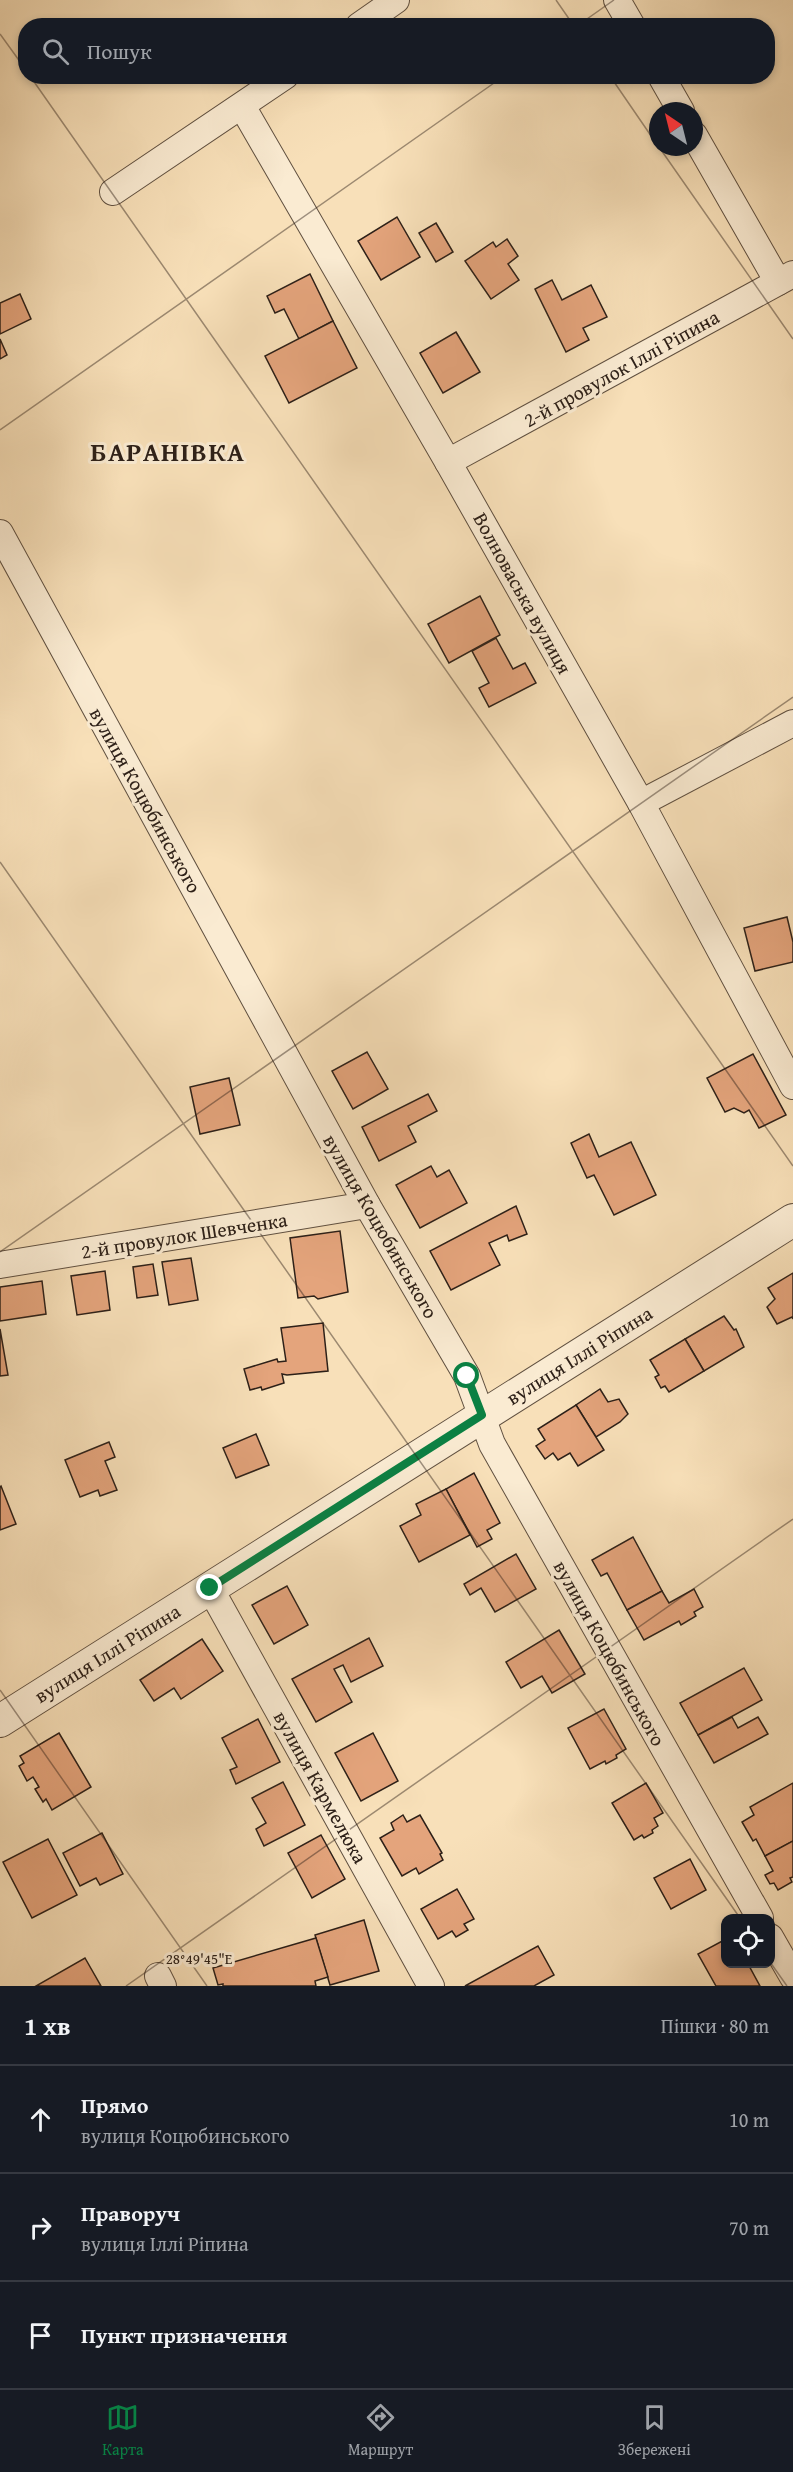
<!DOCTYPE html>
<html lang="uk">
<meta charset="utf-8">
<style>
:root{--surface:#171b24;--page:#242831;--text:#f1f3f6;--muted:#9ea1a6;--line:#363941;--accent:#0b8043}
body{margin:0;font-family:"Gentium Book Plus",serif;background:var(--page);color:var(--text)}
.controls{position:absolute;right:18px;bottom:18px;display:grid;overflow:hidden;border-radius:12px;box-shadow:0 3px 9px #0003}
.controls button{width:54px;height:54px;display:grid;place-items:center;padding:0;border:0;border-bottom:2px solid var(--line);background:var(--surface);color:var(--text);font:30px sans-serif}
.compass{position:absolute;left:649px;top:102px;width:54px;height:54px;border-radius:50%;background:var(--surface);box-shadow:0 3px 9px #0003;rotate:325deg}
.stop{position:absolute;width:18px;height:18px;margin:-14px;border:4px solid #0b8043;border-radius:50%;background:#fff}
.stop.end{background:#0b8043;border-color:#fff;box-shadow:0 2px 6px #0008}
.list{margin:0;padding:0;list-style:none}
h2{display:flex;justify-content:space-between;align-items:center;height:78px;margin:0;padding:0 24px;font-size:26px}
h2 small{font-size:20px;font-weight:400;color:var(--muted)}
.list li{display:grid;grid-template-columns:39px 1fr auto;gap:18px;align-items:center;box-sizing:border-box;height:108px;padding:0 24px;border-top:2px solid var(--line)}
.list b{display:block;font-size:22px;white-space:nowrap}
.list p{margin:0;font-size:20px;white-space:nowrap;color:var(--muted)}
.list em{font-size:20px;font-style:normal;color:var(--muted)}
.icon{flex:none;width:33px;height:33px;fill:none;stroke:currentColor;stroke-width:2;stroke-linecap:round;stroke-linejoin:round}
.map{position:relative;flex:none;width:793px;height:1986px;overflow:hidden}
.search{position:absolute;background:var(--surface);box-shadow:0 3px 9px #0003;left:18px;right:18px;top:18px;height:66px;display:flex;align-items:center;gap:15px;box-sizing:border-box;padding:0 21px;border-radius:24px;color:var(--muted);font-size:22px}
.sheet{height:402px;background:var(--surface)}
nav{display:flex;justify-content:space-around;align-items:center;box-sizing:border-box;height:84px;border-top:2px solid var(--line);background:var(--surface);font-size:16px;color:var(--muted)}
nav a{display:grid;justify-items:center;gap:3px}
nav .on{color:var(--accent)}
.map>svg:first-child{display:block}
.building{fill:#e4a47c;stroke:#2d2018;stroke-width:1.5}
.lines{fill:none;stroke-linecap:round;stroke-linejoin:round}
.minor-casing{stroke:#605040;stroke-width:28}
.tertiary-casing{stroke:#605040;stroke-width:34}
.minor{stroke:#faebd2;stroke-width:26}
.tertiary{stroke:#faebd2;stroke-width:32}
.route{stroke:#0b8043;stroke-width:8}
.ticks{fill:none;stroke:#2d2018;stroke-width:1.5;stroke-opacity:0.45}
.labels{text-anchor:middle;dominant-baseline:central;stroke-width:6;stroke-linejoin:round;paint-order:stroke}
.street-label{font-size:20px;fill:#2d2018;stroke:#faebd2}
.district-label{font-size:26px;font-weight:bold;letter-spacing:1.5px;fill:#2d2018;stroke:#faebd2}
.ticks-label{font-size:15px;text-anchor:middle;fill:#2d2018;stroke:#faebd2;stroke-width:6;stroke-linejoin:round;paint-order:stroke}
</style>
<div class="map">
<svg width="793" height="1986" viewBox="0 0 793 1986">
<rect width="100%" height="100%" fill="#f8e0b9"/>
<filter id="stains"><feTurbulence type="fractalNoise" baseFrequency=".00333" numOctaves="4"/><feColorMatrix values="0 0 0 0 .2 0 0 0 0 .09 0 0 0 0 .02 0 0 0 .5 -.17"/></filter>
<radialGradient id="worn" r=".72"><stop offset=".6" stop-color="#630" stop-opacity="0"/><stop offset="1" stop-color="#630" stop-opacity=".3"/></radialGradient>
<g class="building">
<path d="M397,217L420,257L381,280L358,241Z"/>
<path d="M436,223L453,252L436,262L419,233Z"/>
<path d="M507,239L518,256L508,264L519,280L491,299L465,261L493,242L496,247Z"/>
<path d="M310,274L333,321L299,339L284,309L275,313L267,296Z"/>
<path d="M552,280L562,300L591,285L607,317L583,328L589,340L566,352L535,289Z"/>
<path d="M20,294L31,319L0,334V303Z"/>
<path d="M333,321L357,368L289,403L265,356Z"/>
<path d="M456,332L480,372L443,393L420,353Z"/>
<path d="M0,339L7,355L0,359Z"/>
<path d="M480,596L500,635L449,663L428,624Z"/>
<path d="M496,638L513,669L525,663L536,683L489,707L479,688L489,683L472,651Z"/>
<path d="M787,917L793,942V962L755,971L744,928Z"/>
<path d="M367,1052L388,1089L353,1109L332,1071Z"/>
<path d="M753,1054L786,1115L759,1128L749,1110L744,1113L734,1108L725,1112L707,1078Z"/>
<path d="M229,1078L240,1125L200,1134L190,1087Z"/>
<path d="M428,1094L437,1111L408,1126L416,1142L379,1161L362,1127Z"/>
<path d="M589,1134L599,1157L631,1142L656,1195L614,1215L594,1175L587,1178L571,1143Z"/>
<path d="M431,1166L437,1177L449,1170L467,1203L420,1228L396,1185Z"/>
<path d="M516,1206L527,1234L509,1241L507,1235L489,1243L500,1265L451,1290L430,1251Z"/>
<path d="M340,1231L348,1292L318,1299L314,1296L298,1298L290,1238Z"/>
<path d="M191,1258L198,1300L169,1305L162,1262Z"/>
<path d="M153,1264L158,1295L137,1298L133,1267Z"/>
<path d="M105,1271L110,1310L77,1315L71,1276Z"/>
<path d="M793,1273V1319L792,1317L777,1324L767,1307L775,1299L768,1288Z"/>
<path d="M42,1281L46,1314L0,1321V1287Z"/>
<path d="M724,1316L734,1330L736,1329L744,1347L704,1371L685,1339Z"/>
<path d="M323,1323L328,1371L287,1375L282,1374L284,1383L262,1390L261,1387L250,1390L244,1369L277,1359L278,1362L286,1361L281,1328Z"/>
<path d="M0,1329L8,1375L0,1376Z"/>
<path d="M685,1339L704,1371L669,1392L665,1386L661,1388L655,1377L659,1375L650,1360Z"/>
<path d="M600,1389L608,1402L619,1399L628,1414L620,1422L596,1437L576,1405Z"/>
<path d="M576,1405L604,1450L578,1466L570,1453L558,1460L553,1453L545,1459L536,1446L545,1440L538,1429Z"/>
<path d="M256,1434L269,1465L236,1478L223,1448Z"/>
<path d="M109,1442L115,1457L105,1461L117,1490L100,1496L98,1490L80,1497L65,1460Z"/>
<path d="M474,1473L500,1523L487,1530L492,1539L477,1547L446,1489Z"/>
<path d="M1,1486L16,1524L0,1530V1487Z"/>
<path d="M446,1489L470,1535L419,1562L400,1526L421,1515L416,1504Z"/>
<path d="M633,1537L662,1591L627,1610L607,1573L601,1576L592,1560Z"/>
<path d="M516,1554L536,1589L495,1612L481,1588L470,1595L464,1584Z"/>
<path d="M287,1586L308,1625L274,1644L252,1605Z"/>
<path d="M694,1589L703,1607L694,1612L696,1616L681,1625L679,1621L644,1640L627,1610L662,1591L669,1603Z"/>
<path d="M559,1630L585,1674L552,1693L542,1676L521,1688L506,1662Z"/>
<path d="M369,1638L383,1666L351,1682L343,1665L334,1669L352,1702L316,1722L292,1679Z"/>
<path d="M202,1639L223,1671L181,1699L174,1688L154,1701L140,1680Z"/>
<path d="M744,1668L762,1700L698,1735L680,1703Z"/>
<path d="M604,1709L626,1749L616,1755L617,1758L606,1764L605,1761L590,1769L568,1728Z"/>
<path d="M732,1717L738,1728L758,1717L768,1734L714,1763L698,1735Z"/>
<path d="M258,1719L280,1762L236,1784L230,1770L237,1767L222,1738Z"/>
<path d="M59,1733L91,1787L52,1810L46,1799L43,1802L35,1789L39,1787L33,1777L27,1781L19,1766L24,1763L20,1756Z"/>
<path d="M373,1733L398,1781L361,1801L335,1753Z"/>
<path d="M283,1782L305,1825L264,1846L256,1829L266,1823L252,1798Z"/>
<path d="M646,1783L663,1813L654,1818L658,1826L652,1830L653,1833L644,1838L642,1835L634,1840L612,1803Z"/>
<path d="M793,1783V1841L765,1856L756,1839L753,1841L742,1822L754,1815L750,1807Z"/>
<path d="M403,1815L407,1822L420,1815L442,1853L440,1854L443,1860L419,1874L416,1868L402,1876L380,1838L394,1830L391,1823Z"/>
<path d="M102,1833L123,1874L100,1885L96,1878L80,1886L63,1853Z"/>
<path d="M321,1835L345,1879L312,1898L288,1853Z"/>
<path d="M48,1839L77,1895L32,1918L3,1862Z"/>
<path d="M793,1841V1877L790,1878L792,1882L778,1890L774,1883L770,1884L765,1875L773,1871L765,1856Z"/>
<path d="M690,1859L706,1890L671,1909L654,1878Z"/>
<path d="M457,1889L474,1919L464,1924L468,1930L456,1937L452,1931L438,1939L421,1909Z"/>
<path d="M364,1920L379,1971L330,1985L315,1935Z"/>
<path d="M316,1938L328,1977L315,1981L316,1986H223V1984L218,1985L213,1968Z"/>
<path d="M726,1939V1964H748L760,1986H716L698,1954Z"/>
<path d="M538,1946L554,1975L534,1986H465Z"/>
<path d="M85,1958L101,1986H36Z"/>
</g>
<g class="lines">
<defs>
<g id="minor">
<path d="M617,0L632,26"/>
<path d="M359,26L396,0"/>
<path d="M661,76L681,111"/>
<path d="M242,106L448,462L641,803L793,1086"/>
<path d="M694,135L778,282"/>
<path d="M113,192L285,76"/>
<path d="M448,462L793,274"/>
<path d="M0,533L367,1205L467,1376L492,1444L760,1918"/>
<path d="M641,803L793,723"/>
<path d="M0,1265L367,1205"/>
<path d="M210,1588L431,1986"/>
<path d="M770,1937L793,1977"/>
<path d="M158,1976L163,1986"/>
</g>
<path id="tertiary" d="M0,1721L793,1220"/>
</defs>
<use href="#minor" class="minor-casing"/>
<use href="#tertiary" class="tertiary-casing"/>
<use href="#minor" class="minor"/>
<use href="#tertiary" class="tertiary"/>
</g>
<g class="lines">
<path class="route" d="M210,1588L482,1415L467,1376"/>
</g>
<path class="ticks" d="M556,0L574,26M577,26L614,0M0,34L26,70M30,76L793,1166M610,76L658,146M659,147L793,339M0,430L504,76M0,862L740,1918M0,1252L793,697M0,1690L207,1986M770,1962L787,1986M126,1986L793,1519"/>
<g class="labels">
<g class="street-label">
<text transform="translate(621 368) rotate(-29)">2-й провулок Іллі Ріпина</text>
<text transform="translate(523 593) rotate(61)">Волноваська вулиця</text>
<text transform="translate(146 800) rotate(61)">вулиця Коцюбинського</text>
<text transform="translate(381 1226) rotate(60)">вулиця Коцюбинського</text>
<text transform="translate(184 1235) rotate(-9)">2-й провулок Шевченка</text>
<text transform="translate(579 1355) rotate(-32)">вулиця Іллі Ріпина</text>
<text transform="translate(107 1653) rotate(-32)">вулиця Іллі Ріпина</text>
<text transform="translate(610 1653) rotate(61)">вулиця Коцюбинського</text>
<text transform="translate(321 1787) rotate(61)">вулиця Кармелюка</text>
</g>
<g class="district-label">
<text x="168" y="451">БАРАНІВКА</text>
</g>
</g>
<g class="ticks-label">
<text x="199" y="1964">28°49'45"E</text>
</g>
<rect width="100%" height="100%" filter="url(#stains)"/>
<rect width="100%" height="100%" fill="url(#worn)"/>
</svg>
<div class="controls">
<button><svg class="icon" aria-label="locate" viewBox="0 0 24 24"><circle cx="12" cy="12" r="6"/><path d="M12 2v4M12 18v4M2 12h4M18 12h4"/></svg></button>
</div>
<svg class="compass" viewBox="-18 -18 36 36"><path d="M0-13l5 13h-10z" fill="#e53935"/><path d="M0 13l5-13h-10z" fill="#9ea1a6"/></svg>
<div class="stop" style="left:467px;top:1376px"></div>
<div class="stop end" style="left:210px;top:1588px"></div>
<div class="search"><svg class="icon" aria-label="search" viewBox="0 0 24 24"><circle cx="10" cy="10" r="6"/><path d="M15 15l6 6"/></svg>Пошук</div>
</div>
<section class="sheet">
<h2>1 хв<small>Пішки · 80 m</small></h2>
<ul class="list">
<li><svg class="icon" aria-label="ahead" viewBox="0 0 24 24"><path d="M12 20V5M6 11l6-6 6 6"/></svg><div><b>Прямо</b><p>вулиця Коцюбинського</p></div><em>10 m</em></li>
<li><svg class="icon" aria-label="right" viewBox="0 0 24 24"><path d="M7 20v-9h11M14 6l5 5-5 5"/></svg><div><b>Праворуч</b><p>вулиця Іллі Ріпина</p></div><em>70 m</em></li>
<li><svg class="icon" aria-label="arrive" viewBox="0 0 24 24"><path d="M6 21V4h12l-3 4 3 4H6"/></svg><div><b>Пункт призначення</b></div></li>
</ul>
</section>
<nav>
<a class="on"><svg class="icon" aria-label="map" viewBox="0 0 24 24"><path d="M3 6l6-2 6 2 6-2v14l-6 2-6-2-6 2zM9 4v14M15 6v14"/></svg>Карта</a>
<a><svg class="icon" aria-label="directions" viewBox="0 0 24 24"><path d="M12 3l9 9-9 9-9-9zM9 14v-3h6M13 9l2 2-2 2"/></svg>Маршрут</a>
<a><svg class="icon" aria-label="saved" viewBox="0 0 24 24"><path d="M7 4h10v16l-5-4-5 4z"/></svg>Збережені</a>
</nav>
